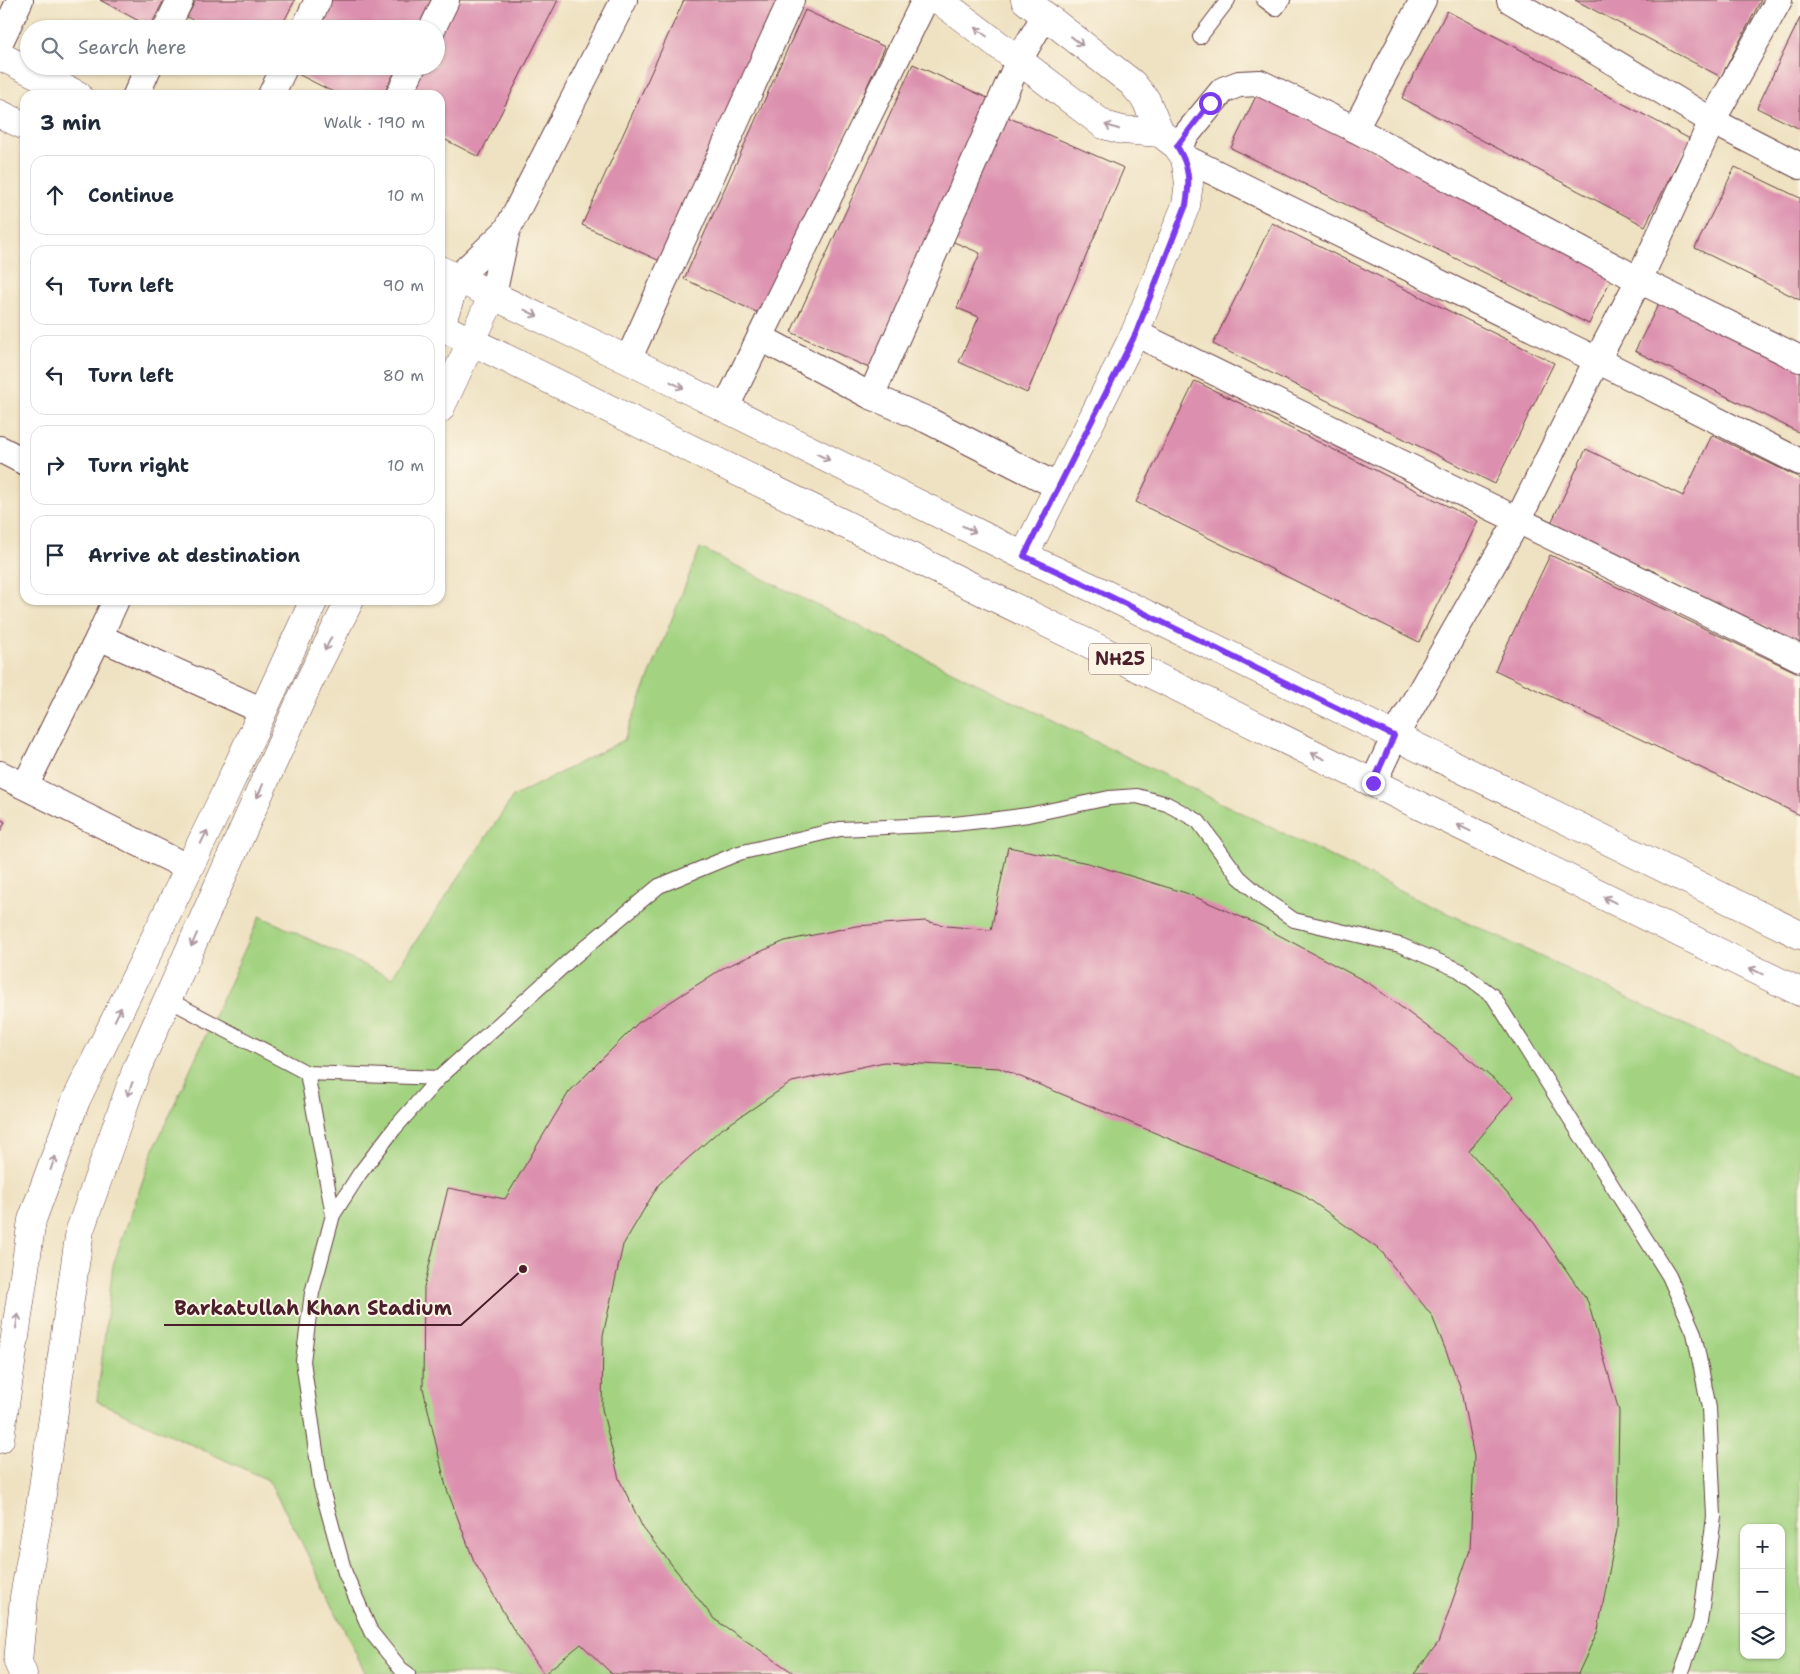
<!DOCTYPE html>
<meta charset="utf-8">
<style>
:root{--surface:#fff;--page:#f2f2f3;--text:#1f2937;--muted:#747a83;--line:#e0e1e3}
body{margin:0;font-family:"Shantell Sans",sans-serif;background:var(--page);color:var(--text)}
.controls{position:absolute;right:15px;bottom:15px;display:grid;overflow:hidden;border-radius:10px;box-shadow:0 1px 4px #0004}
.controls button{width:45px;height:45px;display:grid;place-items:center;padding:0;border:0;border-bottom:1px solid var(--line);background:var(--surface);color:var(--text);font:25px sans-serif}
.stop{position:absolute;width:15px;height:15px;margin:-11px;border:4px solid #7c3aed;border-radius:50%;background:#fff}
.stop.end{background:#7c3aed;border-color:#fff;box-shadow:0 1px 5px #0008}
.list{margin:0;padding:0;list-style:none}
h2{display:flex;justify-content:space-between;align-items:center;height:65px;margin:0;padding:0 20px;font-size:21px}
h2 small{font-size:16px;font-weight:400;color:var(--muted)}
.list li{display:grid;grid-template-columns:32px 1fr auto;gap:15px;align-items:center;box-sizing:border-box;height:80px;margin:0 10px 10px;padding:0 10px;border:1px solid var(--line);border-radius:15px}
.list b{display:block;font-size:19px;white-space:nowrap}
.list em{font-size:16px;font-style:normal;color:var(--muted)}
.icon{flex:none;width:28px;height:28px;fill:none;stroke:currentColor;stroke-width:2;stroke-linecap:round;stroke-linejoin:round}
.map{position:relative;flex:none;width:1800px;height:1674px;overflow:hidden}
.search{position:absolute;background:var(--surface);box-shadow:0 1px 4px #0004;left:20px;top:20px;width:425px;height:55px;display:flex;align-items:center;gap:12px;box-sizing:border-box;padding:0 18px;border-radius:28px;color:var(--muted);font-size:19px}
.panel{position:absolute;background:var(--surface);box-shadow:0 1px 4px #0004;left:20px;top:90px;width:425px;height:515px;border-radius:15px}
.map>svg:first-child{display:block}
.green{fill:#a3d381;stroke:#767956;fill-rule:evenodd}
.building{fill:#dc8fae}
.lines{fill:none;stroke-linecap:round;stroke-linejoin:round}
.service-casing{stroke:#633c42;stroke-width:16}
.minor-casing{stroke:#633c42;stroke-width:28}
.tertiary-casing{stroke:#633c42;stroke-width:29}
.primary-casing{stroke:#633c42;stroke-width:29}
.service{stroke:#fff;stroke-width:14}
.minor{stroke:#fff;stroke-width:26}
.tertiary{stroke:#fff;stroke-width:28}
.primary{stroke:#fff;stroke-width:28}
.oneway{stroke:#ae9aa0}
.route{stroke:#7c3aed;stroke-width:6}
.labels{text-anchor:middle;dominant-baseline:central;stroke-width:4;stroke-linejoin:round;paint-order:stroke}
.shield{fill:#fcf5e5;stroke:#7f5f63;stroke-width:1}
.shield-label{font-size:18px;font-weight:bold;fill:#4a1f2b}
.leader{fill:none;stroke:#4a1f2b;stroke-width:2}
.callout-dot{fill:#4a1f2b;stroke:#fcf5e5;stroke-width:2}
.callout-label{font-size:20px;text-anchor:middle;font-weight:bold;fill:#4a1f2b;stroke:#fcf5e5;stroke-width:4;stroke-linejoin:round;paint-order:stroke}
</style>
<div class="map">
<svg width="1800" height="1674" viewBox="0 0 1800 1674">
<rect width="100%" height="100%" fill="#fcf5e5"/>
<filter id="ink" filterUnits="userSpaceOnUse"><feTurbulence type="fractalNoise" baseFrequency=".02" numOctaves="2"/><feDisplacementMap in="SourceGraphic" scale="10" xChannelSelector="R" yChannelSelector="G"/><feConvolveMatrix kernelMatrix="1 2 1 2 8 2 1 2 1" color-interpolation-filters="sRGB"/></filter>
<filter id="wash" filterUnits="userSpaceOnUse"><feTurbulence type="fractalNoise" baseFrequency=".0096" numOctaves="4" result="noise"/><feDisplacementMap in="SourceGraphic" scale="20" xChannelSelector="R" yChannelSelector="G"/><feGaussianBlur stdDeviation="1.12" result="paint"/><feColorMatrix in="noise" values="0 0 0 0 0 0 0 0 0 0 0 0 0 0 0 0 0 1.4 0 .05"/><feComposite in="paint" operator="in"/></filter>
<g filter="url(#wash)">
<rect width="100%" height="100%" fill="#efe2c2"/>
<path class="green" d="M700,548L1397,889L1800,1079V1674H366L296,1531L268,1480L97,1401L113,1265L153,1151L260,916L391,978L513,797L624,740ZM1744,1528H1781V1655H1744Z"/>
<g id="blocks">
<g class="building">
<path d="M100,0H164L150,27Z"/>
<path d="M196,0H295L280,29H209L187,17Z"/>
<path d="M326,0H431L417,29H311Z"/>
<path d="M453,0H558L479,157L440,137V95H404L419,66H436V32Z"/>
<path d="M684,0H781L662,262L582,225Z"/>
<path d="M1575,0H1761L1721,77Z"/>
<path d="M805,10L885,47L763,315L684,279Z"/>
<path d="M1447,11L1690,139L1645,226L1402,98Z"/>
<path d="M1800,18V129L1757,108Z"/>
<path d="M913,64L994,101L871,369L791,332Z"/>
<path d="M292,66H398L383,95H339L290,70Z"/>
<path d="M1257,94L1616,269L1589,324L1231,148Z"/>
<path d="M1003,115L1124,168L1027,393L959,362L979,317L957,308L980,253L949,240Z"/>
<path d="M1735,167L1800,198V300L1695,248Z"/>
<path d="M1272,223L1554,363L1495,484L1213,344Z"/>
<path d="M1661,299L1800,367V433L1635,351Z"/>
<path d="M1195,381L1478,521L1419,642L1136,502Z"/>
<path d="M1712,435L1800,478V644L1551,523L1586,449L1683,496Z"/>
<path d="M1550,555L1800,674V815L1495,670Z"/>
<path d="M0,819L5,822L0,832Z"/>
<path d="M1008,847L1088,863L1186,893L1262,926L1370,984L1452,1045L1514,1096L1469,1151L1534,1223L1588,1302L1619,1411L1617,1530L1598,1630L1578,1674H1414L1438,1643L1470,1550L1474,1457L1460,1386L1432,1316L1381,1251L1302,1194L999,1068L884,1062L792,1082L719,1131L659,1184L623,1245L603,1335L602,1409L619,1479L643,1528L714,1619L795,1674H612L581,1644L544,1674L512,1627L474,1561L446,1487L423,1388L424,1287L448,1188L505,1199L569,1092L638,1023L723,968L785,941L856,926L925,921L947,926L991,930Z"/>
</g>
</g>
</g>
<g filter="url(#ink)">
<use href="#blocks" fill-opacity="0" stroke="#633c42" stroke-width="1"/>
<g class="lines">
<defs>
<g id="service">
<path d="M1264,0L1276,9L1283,0"/>
<path d="M1200,37L1228,0"/>
<path d="M167,999L307,1073L439,1078L570,960L659,886L739,853L840,829L954,824L990,820L1028,815L1109,798L1137,796L1167,804L1198,821L1239,877L1264,899L1294,920L1400,945L1459,970L1493,996L1669,1276L1694,1333L1709,1408L1714,1517L1700,1622L1681,1674"/>
<path d="M307,1073L333,1215"/>
<path d="M408,1674L401,1669L371,1632L345,1573L321,1486L303,1361L312,1293L333,1215L360,1173L394,1129L439,1078"/>
</g>
<g id="minor">
<path d="M1510,0L1712,121L1800,166"/>
<path d="M166,29L180,0"/>
<path d="M304,29L318,0"/>
<path d="M432,29L446,0"/>
<path d="M0,42L20,0"/>
<path d="M136,95L149,66"/>
<path d="M271,95L285,66"/>
<path d="M399,95L413,66"/>
<path d="M1355,129L1423,0"/>
<path d="M1177,146L1223,90L1239,84L1260,83L1355,129L1639,280L1800,359"/>
<path d="M1185,158L1597,360L1800,462"/>
<path d="M457,278L507,230"/>
<path d="M493,295L507,230L624,0"/>
<path d="M1135,333L1800,658"/>
<path d="M761,338L871,396L927,420L1059,487"/>
<path d="M628,360L791,0"/>
<path d="M871,396L1019,60L1045,15"/>
<path d="M725,409L925,0"/>
<path d="M0,449L25,462"/>
<path d="M99,637L116,600"/>
<path d="M0,774L189,868"/>
<path d="M1373,783L1395,736L1518,520L1597,360L1639,280L1712,121L1779,0"/>
<path d="M25,786L99,637L263,711"/>
</g>
<g id="tertiary">
<path d="M939,0L1104,125L1122,130L1160,133"/>
<path d="M440,327L457,278"/>
<path d="M440,409L493,295"/>
<path d="M1024,556L1135,333L1186,205L1189,183L1185,158L1177,146L1160,133L1146,100L1132,83L1025,0"/>
<path d="M0,1439L32,1220L76,1100L222,800L314,600"/>
<path d="M23,1674L18,1662L24,1597L41,1501L80,1230L137,1068L308,684L350,600"/>
</g>
<g id="primary">
<path d="M0,56L78,95"/>
<path d="M0,114L25,126"/>
<path d="M440,270L628,360L1024,556L1097,590L1800,935"/>
<path d="M440,326L1800,992"/>
</g>
</defs>
<use href="#service" class="service-casing"/>
<use href="#minor" class="minor-casing"/>
<use href="#tertiary" class="tertiary-casing"/>
<use href="#primary" class="primary-casing"/>
<use href="#service" class="service"/>
<use href="#minor" class="minor"/>
<use href="#tertiary" class="tertiary"/>
<use href="#primary" class="primary"/>
</g>
<defs><path id="oneway-shaft" d="M-6 0H5M1.5-3L5.5 0L1.5 3" fill="none" stroke-width="1.6" stroke-linecap="round" stroke-linejoin="round" transform="scale(1.25)"/></defs>
<g class="oneway">
<use href="#oneway-shaft" transform="translate(981 32) rotate(-143)"/>
<use href="#oneway-shaft" transform="translate(1077 41) rotate(38)"/>
<use href="#oneway-shaft" transform="translate(1112 127) rotate(-162)"/>
<use href="#oneway-shaft" transform="translate(531 313) rotate(26)"/>
<use href="#oneway-shaft" transform="translate(677 385) rotate(27)"/>
<use href="#oneway-shaft" transform="translate(823 457) rotate(26)"/>
<use href="#oneway-shaft" transform="translate(969 529) rotate(26)"/>
<use href="#oneway-shaft" transform="translate(328 644) rotate(116)"/>
<use href="#oneway-shaft" transform="translate(1318 756) rotate(-154)"/>
<use href="#oneway-shaft" transform="translate(260 791) rotate(114)"/>
<use href="#oneway-shaft" transform="translate(1464 828) rotate(-154)"/>
<use href="#oneway-shaft" transform="translate(204 837) rotate(-64)"/>
<use href="#oneway-shaft" transform="translate(1610 900) rotate(-154)"/>
<use href="#oneway-shaft" transform="translate(194 940) rotate(114)"/>
<use href="#oneway-shaft" transform="translate(1756 971) rotate(-154)"/>
<use href="#oneway-shaft" transform="translate(118 1014) rotate(-64)"/>
<use href="#oneway-shaft" transform="translate(130 1089) rotate(110)"/>
<use href="#oneway-shaft" transform="translate(53 1163) rotate(-70)"/>
<use href="#oneway-shaft" transform="translate(17 1321) rotate(-82)"/>
</g>
</g>
<g class="lines" filter="url(#ink)">
<path class="route" d="M1210,103L1177,146C1190,167 1190,182 1186,205L1136,333L1024,556L1097,590L1394,736L1373,783"/>
</g>
<g class="labels">
<rect class="shield" x="1089" y="643.5" width="62" height="31" rx="4"/>
<g class="shield-label">
<text x="1120" y="659">NH25</text>
</g>
</g>
<path class="leader" d="M523 1269L461 1325H164"/>
<circle class="callout-dot" cx="523" cy="1269" r="5"/>
<g class="callout-label">
<text x="313" y="1315">Barkatullah Khan Stadium</text>
</g>
</svg>
<div class="controls">
<button>+</button>
<button>−</button>
<button><svg class="icon" aria-label="layers" viewBox="0 0 24 24"><path d="M12 4l9 5-9 5-9-5zM3 14l9 5 9-5"/></svg></button>
</div>
<div class="stop" style="left:1210px;top:103px"></div>
<div class="stop end" style="left:1373px;top:783px"></div>
<div class="search"><svg class="icon" aria-label="search" viewBox="0 0 24 24"><circle cx="10" cy="10" r="6"/><path d="M15 15l6 6"/></svg>Search here</div>
<section class="panel">
<h2>3 min<small>Walk · 190 m</small></h2>
<ul class="list">
<li><svg class="icon" aria-label="ahead" viewBox="0 0 24 24"><path d="M12 20V5M6 11l6-6 6 6"/></svg><div><b>Continue</b></div><em>10 m</em></li>
<li><svg class="icon" aria-label="left" viewBox="0 0 24 24"><path d="M17 20v-9H6M10 6l-5 5 5 5"/></svg><div><b>Turn left</b></div><em>90 m</em></li>
<li><svg class="icon" aria-label="left" viewBox="0 0 24 24"><path d="M17 20v-9H6M10 6l-5 5 5 5"/></svg><div><b>Turn left</b></div><em>80 m</em></li>
<li><svg class="icon" aria-label="right" viewBox="0 0 24 24"><path d="M7 20v-9h11M14 6l5 5-5 5"/></svg><div><b>Turn right</b></div><em>10 m</em></li>
<li><svg class="icon" aria-label="arrive" viewBox="0 0 24 24"><path d="M6 21V4h12l-3 4 3 4H6"/></svg><div><b>Arrive at destination</b></div></li>
</ul>
</section>
</div>
